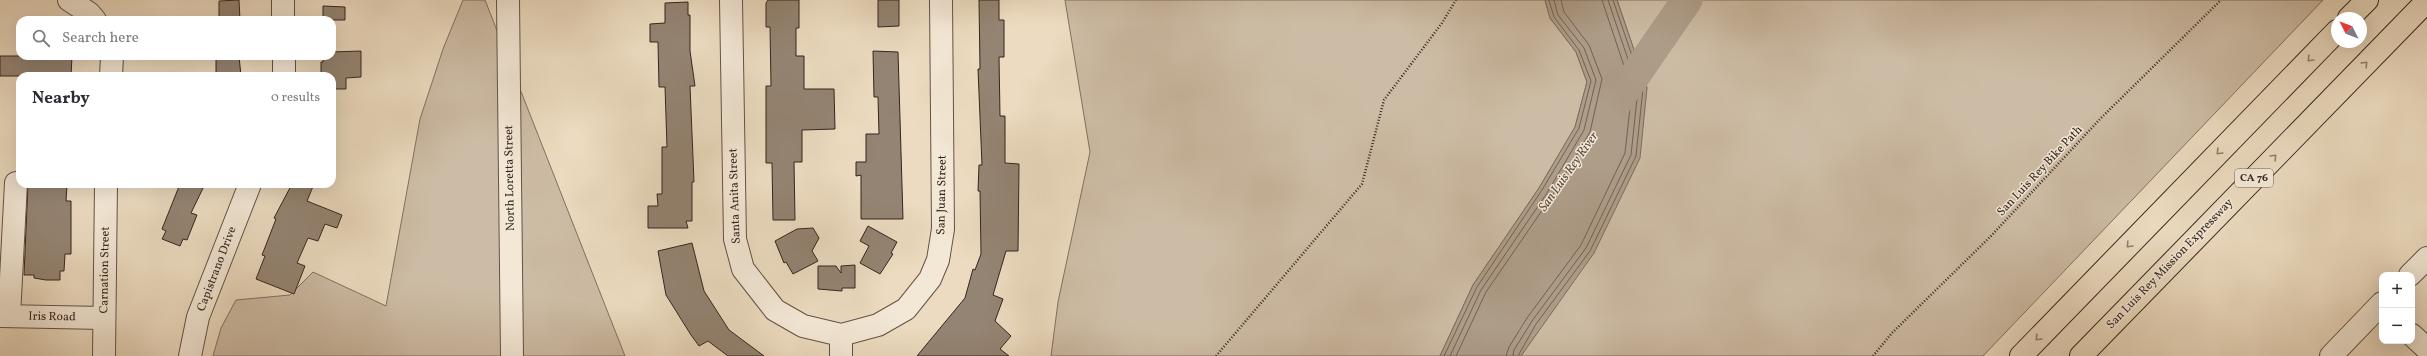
<!DOCTYPE html>
<meta charset="utf-8">
<style>
:root{--surface:#fff;--page:#f7f7f7;--text:#2b2b33;--muted:#7c7c81;--line:#e1e1e2}
body{margin:0;font-family:Vollkorn,serif;background:var(--page);color:var(--text)}
.controls{position:absolute;right:12px;bottom:12px;display:grid;overflow:hidden;border-radius:8px;box-shadow:0 4px 16px #0002}
.controls button{width:36px;height:36px;display:grid;place-items:center;padding:0;border:0;border-bottom:1px solid var(--line);background:var(--surface);color:var(--text);font:20px sans-serif}
.compass{position:absolute;left:2331px;top:12px;width:36px;height:36px;border-radius:50%;background:var(--surface);box-shadow:0 4px 16px #0002;rotate:312deg}
.list{margin:0;padding:0;list-style:none}
h2{display:flex;justify-content:space-between;align-items:center;height:52px;margin:0;padding:0 16px;font-size:17px}
h2 small{font-size:13px;font-weight:400;color:var(--muted)}
.icon{flex:none;width:22px;height:22px;fill:none;stroke:currentColor;stroke-width:2;stroke-linecap:round;stroke-linejoin:round}
.map{position:relative;flex:none;width:2427px;height:356px;overflow:hidden}
.search{position:absolute;background:var(--surface);box-shadow:0 4px 16px #0002;left:16px;top:16px;width:320px;height:44px;display:flex;align-items:center;gap:10px;box-sizing:border-box;padding:0 14px;border-radius:12px;color:var(--muted);font-size:15px}
.panel{position:absolute;background:var(--surface);box-shadow:0 4px 16px #0002;left:16px;top:72px;width:320px;height:116px;border-radius:12px}
.map>svg:first-child{display:block}
.green{fill:#cdbca5;stroke:#817062}
.water{fill:#ae9d89;stroke:#7e6d5f}
.lines{fill:none;stroke-linecap:round;stroke-linejoin:round}
.shore{stroke:#726154;stroke-width:1}
.river{stroke:#ae9d89;stroke-width:31}
.building{fill:#948473;stroke:#35251f}
.minor-casing{stroke:#635247;stroke-width:24}
.highway-casing{stroke:#35251f;stroke-width:24}
.path{stroke:#35251f;stroke-width:2.5;stroke-dasharray:1 2;stroke-linecap:butt}
.minor{stroke:#f3e8d6;stroke-width:22}
.highway{stroke:#ecdbc0;stroke-width:22}
.oneway{stroke:#908070}
.labels{text-anchor:middle;dominant-baseline:central;stroke-width:3;stroke-linejoin:round;paint-order:stroke}
.shield{fill:#f3e8d6;stroke:#6e6056;stroke-width:1}
.shield-label{font-size:11px;font-weight:bold;fill:#35251f}
.street-label{font-size:12px;fill:#35251f;stroke:#f3e8d6}
.water-label{font-size:13px;font-style:italic;fill:#59493f;stroke:#f3e8d6}
</style>
<div class="map">
<svg width="2427" height="356" viewBox="0 0 2427 356">
<rect width="100%" height="100%" fill="#ecdbc0"/>
<filter id="stains"><feTurbulence type="fractalNoise" baseFrequency=".005" numOctaves="4"/><feColorMatrix values="0 0 0 0 .2 0 0 0 0 .09 0 0 0 0 .02 0 0 0 .5 -.17"/></filter>
<radialGradient id="worn" r=".72"><stop offset=".6" stop-color="#630" stop-opacity="0"/><stop offset="1" stop-color="#630" stop-opacity=".3"/></radialGradient>
<g class="green">
<path d="M463,0H485L625,356H213L221,328L236,300L290,295L313,272L386,306L420,119L443,49Z"/>
<path d="M1065,0H1545L1550,18L1576,52L1587,82L1575,127L1539,188L1473,285L1440,356H1051L1058,302L1090,152Z"/>
<path d="M1617,0H2323L1983,356H1521L1540,326L1647,88Z"/>
</g>
<path class="water" d="M1545,0H1617L1647,88L1640,158L1594,253L1521,356H1440L1473,285L1539,188L1575,127L1587,82L1576,52L1550,18Z"/>
<g class="lines">
<g class="shore">
<path d="M1444,356L1477,287L1542,190L1579,128L1591,81L1579,50L1554,17L1549,0"/>
<path d="M1450,356L1481,290L1547,193L1584,130L1596,80L1584,48L1558,15L1554,0"/>
<path d="M1456,356L1486,292L1552,196L1590,132L1602,79L1589,45L1564,12L1561,0"/>
<path d="M1506,356L1509,347L1527,318L1581,245L1625,153L1632,90L1602,0"/>
<path d="M1513,356L1514,350L1532,321L1586,248L1631,155L1638,89L1608,0"/>
<path d="M1518,356L1536,324L1590,251L1636,156L1643,88L1613,0"/>
</g>
<path class="river" d="M1616,103L1687,0"/>
</g>
<g class="building">
<path d="M239,0L240,20H219V1Z"/>
<path d="M768,0H799V28H796V56H804V89H834L835,129L802,130V162H794L795,220H773L772,163H766V86H771L770,27H766V3Z"/>
<path d="M878,0H899V26L878,27Z"/>
<path d="M979,0H999V20H1004V57H999L1000,116H1005V163L1019,164L1018,251H1006L993,295L1003,299L995,321L1011,336L1000,349L1009,356H917L965,298L973,269L975,270L981,254L980,191H978L979,165H982L978,69H980Z"/>
<path d="M688,2V15H690V51L695,86H690L694,182H692V221H686L688,228H648V206H658L657,194H662V147H667L665,87H659L658,42H650V24L665,23V3Z"/>
<path d="M323,6L345,7V20H323Z"/>
<path d="M361,51V77L346,78V89H332V75L321,76V62H323V56H332V52Z"/>
<path d="M873,51L898,52L903,219H861V175L856,176V162H866V134H879L878,97H874Z"/>
<path d="M0,56H72L71,76H0Z"/>
<path d="M216,56H239L241,76H216Z"/>
<path d="M28,184L67,185L66,201H71V254H65L64,271H60V280H46L34,278V275H24Z"/>
<path d="M180,184H205L191,213L197,215L187,240L183,239L180,246L162,239L166,231L162,229Z"/>
<path d="M292,184H314L307,201L342,215L337,228L325,224L318,241L308,238L297,263L305,266L294,294L256,279L265,256L262,255L276,219L274,218Z"/>
<path d="M868,226L897,242L891,253L893,254L880,274L860,263L869,246L860,241Z"/>
<path d="M813,228L819,238L812,251L818,261L793,274L786,262L784,263L775,241L797,229Z"/>
<path d="M692,243L704,291L729,330L764,356H728L708,341L699,346L691,335L666,295L658,251Z"/>
<path d="M855,265V288H842V291L818,289V266H836L841,273V266Z"/>
</g>
<g class="lines">
<defs>
<g id="minor">
<path d="M69,0L89,13L95,20"/>
<path d="M283,0V20"/>
<path d="M508,0L512,356"/>
<path d="M731,0L735,239L743,269L775,310L803,326L841,335L878,325L906,309L930,279L938,260L943,229L941,0"/>
<path d="M284,56V76"/>
<path d="M111,76L112,56"/>
<path d="M2410,275L2427,258"/>
<path d="M0,316L104,318"/>
<path d="M9,316L16,183"/>
<path d="M841,335V356"/>
<path d="M2412,335L2427,349"/>
<path d="M104,356L106,184"/>
<path d="M190,356L198,317L250,184"/>
<path d="M2331,356L2382,303"/>
</g>
<g id="highway">
<path d="M2349,18L2367,0"/>
<path d="M2021,356L2337,31"/>
<path d="M2081,356L2427,1"/>
</g>
</defs>
<use href="#minor" class="minor-casing"/>
<use href="#highway" class="highway-casing"/>
<g class="path">
<path d="M1216,356L1362,184L1384,100L1442,23L1456,0"/>
<path d="M1873,356L1892,333L1991,236L2101,118L2221,0"/>
</g>
<use href="#minor" class="minor"/>
<use href="#highway" class="highway"/>
</g>
<defs><path id="oneway-chevron" d="M-2-3.5L2.5 0L-2 3.5" fill="none" stroke-width="1.6" stroke-linecap="round" stroke-linejoin="round"/></defs>
<g class="oneway">
<use href="#oneway-chevron" transform="translate(2310 59) rotate(134)"/>
<use href="#oneway-chevron" transform="translate(2365 64) rotate(-46)"/>
<use href="#oneway-chevron" transform="translate(2219 152) rotate(134)"/>
<use href="#oneway-chevron" transform="translate(2274 157) rotate(-46)"/>
<use href="#oneway-chevron" transform="translate(2129 245) rotate(134)"/>
<use href="#oneway-chevron" transform="translate(2038 338) rotate(134)"/>
</g>
<g class="labels">
<rect class="shield" x="2235" y="169" width="38" height="18" rx="3"/>
<g class="shield-label">
<text x="2254" y="178">CA 76</text>
</g>
<g class="street-label">
<text transform="translate(2040 171) rotate(-47)">San Luis Rey Bike Path</text>
<text transform="translate(510 178) rotate(-91)">North Loretta Street</text>
<text transform="translate(942 195) rotate(-89)">San Juan Street</text>
<text transform="translate(735 196) rotate(-92)">Santa Anita Street</text>
<text transform="translate(2170 264) rotate(-46)">San Luis Rey Mission Expressway</text>
<text transform="translate(217 269) rotate(-69)">Capistrano Drive</text>
<text transform="translate(105 270) rotate(-89)">Carnation Street</text>
<text transform="translate(52 317) rotate(1)">Iris Road</text>
</g>
<g class="water-label">
<text transform="translate(1569 172) rotate(-55)">San Luis Rey River</text>
</g>
</g>
<rect width="100%" height="100%" filter="url(#stains)"/>
<rect width="100%" height="100%" fill="url(#worn)"/>
</svg>
<div class="controls">
<button>+</button>
<button>−</button>
</div>
<svg class="compass" viewBox="-18 -18 36 36"><path d="M0-13l5 13h-10z" fill="#e53935"/><path d="M0 13l5-13h-10z" fill="#7c7c81"/></svg>
<div class="search"><svg class="icon" aria-label="search" viewBox="0 0 24 24"><circle cx="10" cy="10" r="6"/><path d="M15 15l6 6"/></svg>Search here</div>
<section class="panel">
<h2>Nearby<small>0 results</small></h2>
<ul class="list">
</ul>
</section>
</div>
